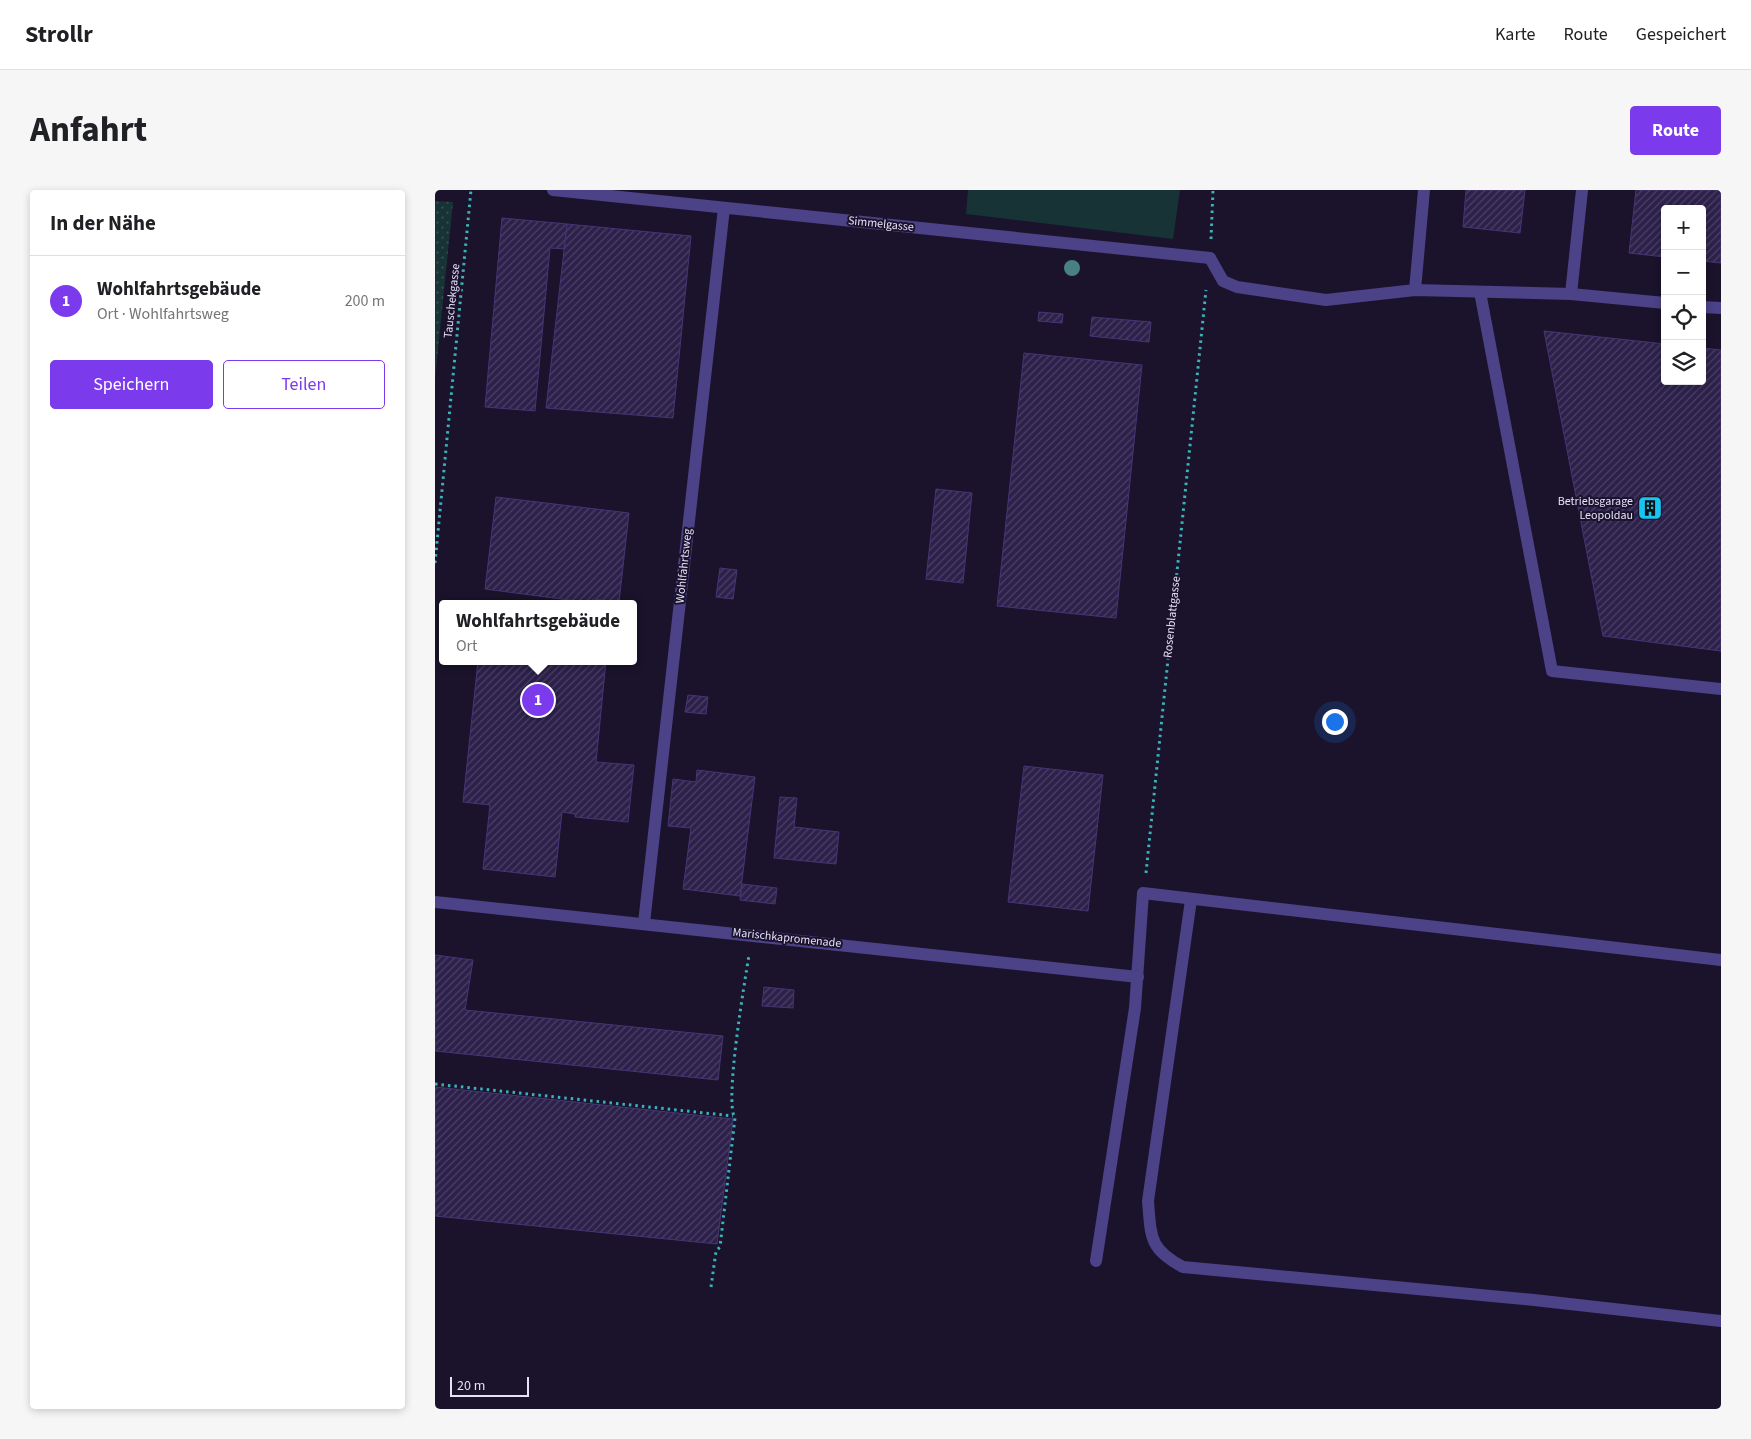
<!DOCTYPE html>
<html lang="de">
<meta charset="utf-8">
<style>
:root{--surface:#fff;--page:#f6f6f6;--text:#202124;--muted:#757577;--line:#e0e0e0;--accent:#7c3aed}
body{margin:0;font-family:"Source Sans 3",sans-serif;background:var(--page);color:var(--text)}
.controls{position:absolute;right:15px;top:15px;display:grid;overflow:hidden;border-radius:5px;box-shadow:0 2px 8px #0003}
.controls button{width:45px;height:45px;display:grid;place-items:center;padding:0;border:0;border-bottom:1px solid var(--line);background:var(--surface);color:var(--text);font:25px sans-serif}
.scale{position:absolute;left:15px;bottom:12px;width:79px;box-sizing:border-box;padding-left:5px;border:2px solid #e6e0fd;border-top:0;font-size:14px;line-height:18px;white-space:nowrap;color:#e6e0fd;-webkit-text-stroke:4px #1a132b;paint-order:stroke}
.you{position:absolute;left:899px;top:531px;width:18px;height:18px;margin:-12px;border:4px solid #fff;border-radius:50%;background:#1a73e8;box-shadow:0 0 0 8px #1a73e833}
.badge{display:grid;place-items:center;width:32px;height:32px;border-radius:50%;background:var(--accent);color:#fff;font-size:16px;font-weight:700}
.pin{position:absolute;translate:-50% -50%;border:2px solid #fff;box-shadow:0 1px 5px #0006}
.popup{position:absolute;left:4px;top:410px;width:198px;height:65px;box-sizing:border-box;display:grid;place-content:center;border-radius:5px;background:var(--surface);filter:drop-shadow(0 1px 4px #0005);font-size:16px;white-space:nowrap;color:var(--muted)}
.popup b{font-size:19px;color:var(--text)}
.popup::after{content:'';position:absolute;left:50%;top:100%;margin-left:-10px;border:10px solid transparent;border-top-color:var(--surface)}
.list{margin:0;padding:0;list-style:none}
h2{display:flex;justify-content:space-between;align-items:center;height:65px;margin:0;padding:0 20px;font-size:21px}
h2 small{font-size:16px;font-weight:400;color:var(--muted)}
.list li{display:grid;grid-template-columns:32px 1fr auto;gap:15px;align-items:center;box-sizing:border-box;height:90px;padding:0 20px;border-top:1px solid var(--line)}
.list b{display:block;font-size:19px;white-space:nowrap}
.list p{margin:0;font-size:16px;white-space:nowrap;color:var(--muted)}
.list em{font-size:16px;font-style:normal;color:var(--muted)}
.actions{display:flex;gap:10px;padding:15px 20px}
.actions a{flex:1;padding:11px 0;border:1px solid var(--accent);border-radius:5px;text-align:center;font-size:18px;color:var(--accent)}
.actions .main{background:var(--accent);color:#fff}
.icon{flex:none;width:28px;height:28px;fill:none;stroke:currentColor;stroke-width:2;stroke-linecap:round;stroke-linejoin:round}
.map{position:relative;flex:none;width:1286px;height:1219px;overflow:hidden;border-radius:5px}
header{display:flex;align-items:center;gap:30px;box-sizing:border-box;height:70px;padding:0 25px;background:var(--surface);border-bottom:1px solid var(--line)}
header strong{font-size:24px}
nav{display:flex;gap:28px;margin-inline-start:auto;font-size:18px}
.intro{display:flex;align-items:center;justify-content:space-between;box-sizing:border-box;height:120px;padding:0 30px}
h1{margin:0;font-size:35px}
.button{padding:12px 22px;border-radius:5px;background:var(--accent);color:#fff;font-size:18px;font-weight:700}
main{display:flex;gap:30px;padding:0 30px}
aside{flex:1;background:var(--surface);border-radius:5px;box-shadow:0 2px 8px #0003}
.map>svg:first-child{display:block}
.grass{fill:#173335}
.park{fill:url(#park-dots)}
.building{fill:url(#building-hatch);stroke:#483475}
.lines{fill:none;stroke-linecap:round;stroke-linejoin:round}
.path{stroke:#3ab2b7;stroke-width:3;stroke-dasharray:2.5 4;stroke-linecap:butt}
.lane{stroke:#4b4287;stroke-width:12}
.street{stroke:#4b4287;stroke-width:12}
.tree{fill:#498082}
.labels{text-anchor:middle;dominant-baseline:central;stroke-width:4;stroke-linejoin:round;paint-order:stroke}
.street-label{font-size:12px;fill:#e6e0fd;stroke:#1a132b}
.poi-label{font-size:12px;fill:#e6e0fd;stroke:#1a132b;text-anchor:end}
</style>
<header>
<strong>Strollr</strong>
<nav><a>Karte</a><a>Route</a><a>Gespeichert</a></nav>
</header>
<div class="intro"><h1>Anfahrt</h1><a class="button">Route</a></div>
<main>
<aside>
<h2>In der Nähe<small></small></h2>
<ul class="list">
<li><span class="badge">1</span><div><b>Wohlfahrtsgebäude</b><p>Ort · Wohlfahrtsweg</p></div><em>200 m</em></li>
</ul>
<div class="actions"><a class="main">Speichern</a><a>Teilen</a></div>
</aside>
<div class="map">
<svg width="1286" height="1219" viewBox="0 0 1286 1219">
<defs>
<pattern id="park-dots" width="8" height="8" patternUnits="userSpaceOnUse" patternTransform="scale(1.25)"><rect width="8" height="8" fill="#173335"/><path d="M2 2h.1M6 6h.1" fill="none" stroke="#395053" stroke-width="1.8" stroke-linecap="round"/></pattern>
<pattern id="building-hatch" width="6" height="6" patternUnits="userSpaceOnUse" patternTransform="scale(1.25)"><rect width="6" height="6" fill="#2d214b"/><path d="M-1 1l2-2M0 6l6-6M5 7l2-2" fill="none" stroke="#4b4166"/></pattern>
</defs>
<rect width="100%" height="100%" fill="#1a132b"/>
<path class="grass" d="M533,0H745L738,49L531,24Z"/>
<path class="park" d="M0,11L18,12L0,189Z"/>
<g class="building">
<path d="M1031,0H1090L1085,43L1028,37Z"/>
<path d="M1201,0H1286V73L1267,71V19H1230V67L1194,63Z"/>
<path d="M67,28L132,34L130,59L115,58L100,221L50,217Z"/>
<path d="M132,34L256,46L238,228L111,218Z"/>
<path d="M604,122L628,124L627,133L603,131Z"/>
<path d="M657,127L716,132L714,152L655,146Z"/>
<path d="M1109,141L1230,154V191H1267V158L1286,160V461L1168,446Z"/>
<path d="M589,163L707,175L681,428L562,416Z"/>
<path d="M501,299L537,303L528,393L491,389Z"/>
<path d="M61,307L194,323L184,412L158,409L157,413L50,399Z"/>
<path d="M285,378L302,380L298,409L281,407Z"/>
<path d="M43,471H171L161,572L199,575L193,632L140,627V624L127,622L120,687L48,679L55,615L28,612Z"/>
<path d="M253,505L273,507L271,524L250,522Z"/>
<path d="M589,576L668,585L653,721L573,712Z"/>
<path d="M262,580L320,587L305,706L248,699L256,638L233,636L238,589L261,592Z"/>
<path d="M345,607L362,608L359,637L404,642L401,674L339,668Z"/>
<path d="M307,694L342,698L340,714L305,710Z"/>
<path d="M0,765L38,770L30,820L288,846L283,890L0,861Z"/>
<path d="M329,797L359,800L358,818L327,816Z"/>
<path d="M0,897L298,929L282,1054L0,1026Z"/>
</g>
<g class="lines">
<g class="path">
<path d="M776,49L778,0"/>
<path d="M0,373L36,0"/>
<path d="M711,683L771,100"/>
<path d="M0,894L298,926"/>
<path d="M276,1097L281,1061L285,1057L300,928C289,913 310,790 314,765"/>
</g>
<g class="lane">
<path d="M775,68L788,91L802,97L891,110L980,100L1136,104L1230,113"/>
<path d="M980,100L989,0"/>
<path d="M1045,102L1117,481L1286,499"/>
<path d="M1136,104L1147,0"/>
<path d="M1267,117L1286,118"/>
<path d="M756,710L713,1011C716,1047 714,1059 748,1077L1099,1110L1286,1131"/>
<path d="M661,1071L700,818L708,703L1286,770"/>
</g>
<g class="street">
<path d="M118,0L775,68"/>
<path d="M0,712L703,787"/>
<path d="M209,733L289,18"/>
</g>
</g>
<circle class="tree" cx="637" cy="78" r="8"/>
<defs>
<symbol id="building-square" viewBox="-11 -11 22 22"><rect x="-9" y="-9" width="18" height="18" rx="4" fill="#19c5f0" stroke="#1a132b"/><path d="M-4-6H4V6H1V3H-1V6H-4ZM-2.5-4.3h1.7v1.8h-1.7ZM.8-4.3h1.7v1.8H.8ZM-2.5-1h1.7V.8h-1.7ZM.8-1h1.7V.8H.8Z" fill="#111"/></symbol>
</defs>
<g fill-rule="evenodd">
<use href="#building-square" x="1201" y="304" width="28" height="28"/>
</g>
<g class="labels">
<g class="street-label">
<text transform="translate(446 34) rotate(6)">Simmelgasse</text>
<text transform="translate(17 111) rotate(-84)">Tauschekgasse</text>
<text transform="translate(249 376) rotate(-84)">Wohlfahrtsweg</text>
<text transform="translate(737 427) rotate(-84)">Rosenblattgasse</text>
<text transform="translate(352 748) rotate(6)">Marischkapromenade</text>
</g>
<g class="poi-label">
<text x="1198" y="311">Betriebsgarage<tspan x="1198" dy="14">Leopoldau</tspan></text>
</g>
</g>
</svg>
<div class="controls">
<button>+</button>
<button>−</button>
<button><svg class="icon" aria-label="locate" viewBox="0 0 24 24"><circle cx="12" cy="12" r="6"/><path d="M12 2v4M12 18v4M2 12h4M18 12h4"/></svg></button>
<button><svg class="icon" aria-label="layers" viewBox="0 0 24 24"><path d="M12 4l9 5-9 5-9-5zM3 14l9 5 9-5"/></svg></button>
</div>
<div class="scale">20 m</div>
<div class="you"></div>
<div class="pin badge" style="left:103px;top:510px">1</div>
<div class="popup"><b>Wohlfahrtsgebäude</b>Ort</div>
</div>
</main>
